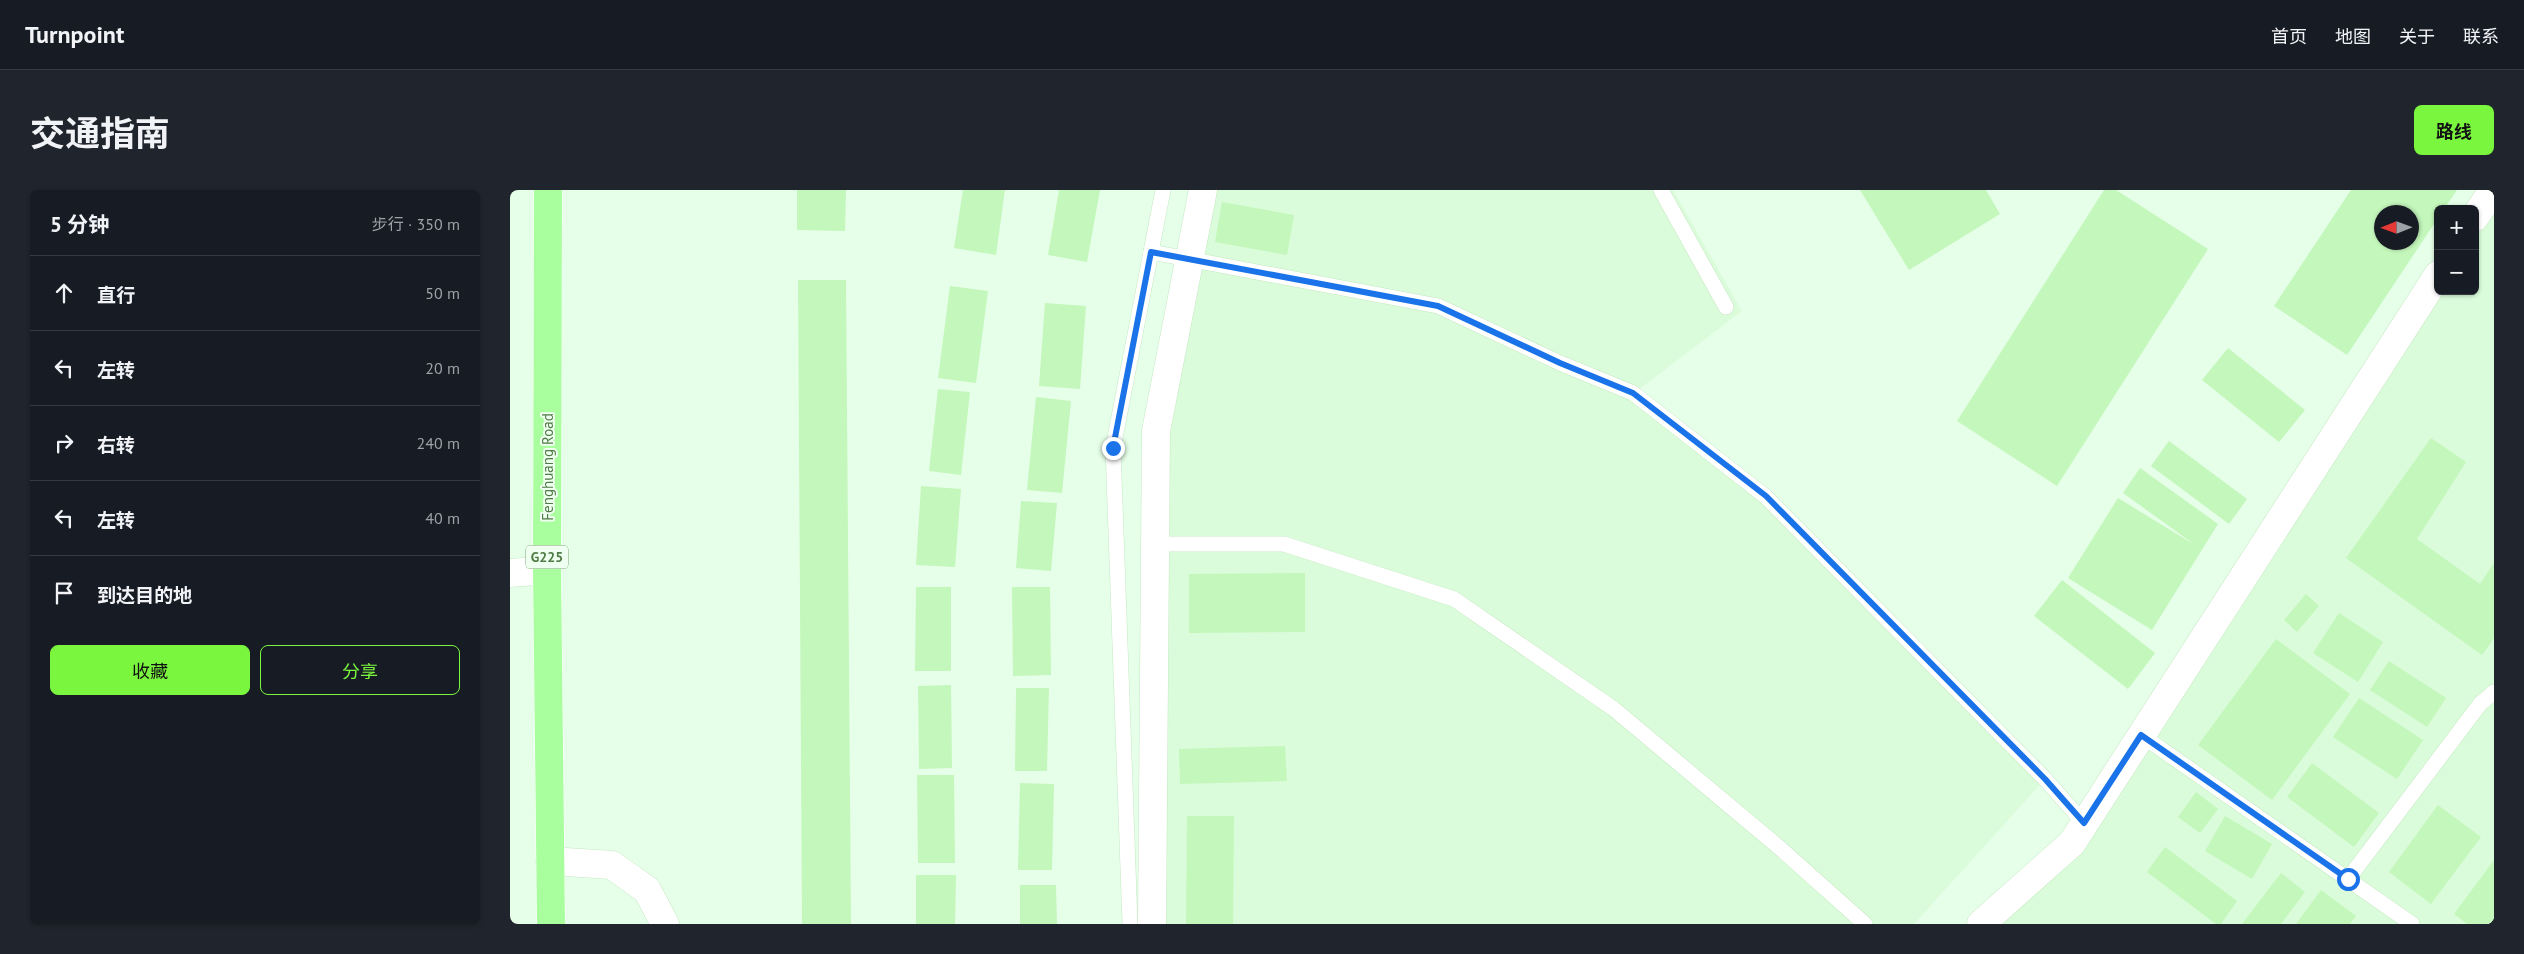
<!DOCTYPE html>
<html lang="zh">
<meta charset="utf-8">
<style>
:root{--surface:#171b24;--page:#20242c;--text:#f1f3f6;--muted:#9ea1a6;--line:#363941;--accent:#7af63e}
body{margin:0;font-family:"PT Sans","Noto Sans SC",sans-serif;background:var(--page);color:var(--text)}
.controls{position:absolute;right:15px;top:15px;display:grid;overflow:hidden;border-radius:8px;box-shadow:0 1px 4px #0004}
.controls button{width:45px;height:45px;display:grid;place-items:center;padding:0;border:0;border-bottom:1px solid var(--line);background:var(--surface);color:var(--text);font:25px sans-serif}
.compass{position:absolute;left:1864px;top:15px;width:45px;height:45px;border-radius:50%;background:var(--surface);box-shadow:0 1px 4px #0004;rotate:269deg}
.stop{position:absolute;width:15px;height:15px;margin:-11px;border:4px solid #1a73e8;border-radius:50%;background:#fff}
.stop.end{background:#1a73e8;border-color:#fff;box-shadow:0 1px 5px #0008}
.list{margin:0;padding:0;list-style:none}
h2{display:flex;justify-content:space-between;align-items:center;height:65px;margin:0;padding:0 20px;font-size:21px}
h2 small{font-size:16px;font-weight:400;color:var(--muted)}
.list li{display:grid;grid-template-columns:32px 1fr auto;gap:15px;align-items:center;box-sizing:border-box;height:75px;padding:0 20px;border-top:1px solid var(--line)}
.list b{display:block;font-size:19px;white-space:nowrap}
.list em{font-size:16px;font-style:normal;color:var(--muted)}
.actions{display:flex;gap:10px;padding:15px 20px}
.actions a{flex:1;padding:11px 0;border:1px solid var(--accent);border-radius:8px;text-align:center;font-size:18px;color:var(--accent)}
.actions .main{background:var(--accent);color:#111}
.icon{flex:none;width:28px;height:28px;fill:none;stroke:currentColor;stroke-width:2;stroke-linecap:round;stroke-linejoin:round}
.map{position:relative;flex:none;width:1984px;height:734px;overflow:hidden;border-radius:8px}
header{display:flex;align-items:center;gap:30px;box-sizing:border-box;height:70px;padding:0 25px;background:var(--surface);border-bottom:1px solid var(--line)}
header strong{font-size:24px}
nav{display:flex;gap:28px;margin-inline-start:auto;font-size:18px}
.intro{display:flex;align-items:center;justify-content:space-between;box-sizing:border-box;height:120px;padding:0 30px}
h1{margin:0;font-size:35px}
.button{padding:12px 22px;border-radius:8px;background:var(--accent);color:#111;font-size:18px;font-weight:700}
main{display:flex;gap:30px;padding:0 30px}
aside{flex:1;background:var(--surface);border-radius:8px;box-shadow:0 1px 4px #0004}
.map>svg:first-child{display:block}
.residential{fill:#dafcda}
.building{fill:#c4f7bb;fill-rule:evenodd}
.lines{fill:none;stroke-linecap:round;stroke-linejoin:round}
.service-casing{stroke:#c5e8c2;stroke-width:16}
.minor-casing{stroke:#c5e8c2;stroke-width:29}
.tertiary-casing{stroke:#c5e8c2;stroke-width:29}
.trunk-casing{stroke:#fff;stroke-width:29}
.service{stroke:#fff;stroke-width:15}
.minor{stroke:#fff;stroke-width:28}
.tertiary{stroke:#fff;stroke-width:28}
.trunk{stroke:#a9ff9e;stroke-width:28}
.route{stroke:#1a73e8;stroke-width:6}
.labels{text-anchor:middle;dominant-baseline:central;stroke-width:4;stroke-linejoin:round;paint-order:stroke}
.shield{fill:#effff0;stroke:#80a37a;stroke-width:1}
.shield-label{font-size:14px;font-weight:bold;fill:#517c47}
.street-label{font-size:15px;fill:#517c47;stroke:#effff0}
</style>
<header>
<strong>Turnpoint</strong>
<nav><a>首页</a><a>地图</a><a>关于</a><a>联系</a></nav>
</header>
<div class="intro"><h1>交通指南</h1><a class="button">路线</a></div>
<main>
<aside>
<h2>5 分钟<small>步行 · 350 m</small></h2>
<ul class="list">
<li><svg class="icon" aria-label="ahead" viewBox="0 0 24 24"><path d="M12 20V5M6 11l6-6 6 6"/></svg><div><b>直行</b></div><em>50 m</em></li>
<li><svg class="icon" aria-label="left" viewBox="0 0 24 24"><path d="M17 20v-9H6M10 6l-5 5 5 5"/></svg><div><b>左转</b></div><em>20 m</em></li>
<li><svg class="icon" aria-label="right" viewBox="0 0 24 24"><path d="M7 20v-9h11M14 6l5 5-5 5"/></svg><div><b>右转</b></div><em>240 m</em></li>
<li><svg class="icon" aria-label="left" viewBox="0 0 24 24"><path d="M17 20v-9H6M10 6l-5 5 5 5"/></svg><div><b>左转</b></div><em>40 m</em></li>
<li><svg class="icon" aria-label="arrive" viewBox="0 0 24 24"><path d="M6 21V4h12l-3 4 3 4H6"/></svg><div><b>到达目的地</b></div></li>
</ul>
<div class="actions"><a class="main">收藏</a><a>分享</a></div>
</aside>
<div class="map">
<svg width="1984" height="734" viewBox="0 0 1984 734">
<rect width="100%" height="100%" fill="#e6ffe8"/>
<g class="residential">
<path d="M693,0H1163L1232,121L1124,203L1255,306L1535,589L1404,734H642L646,241Z"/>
<path d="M1984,14V734H1469L1562,653L1928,101H1965V27Z"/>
</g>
<g class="building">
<path d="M287,0H336L335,41L287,40Z"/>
<path d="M453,0H495L486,65L444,58Z"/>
<path d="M549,0H590L577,72L538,65Z"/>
<path d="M1350,0H1476L1490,24L1399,80Z"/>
<path d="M1594,0H1606L1698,59L1547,296L1447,231Z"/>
<path d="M1841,0H1947L1934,19H1928V28L1837,165L1764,116ZM1872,22H1902V52H1872Z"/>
<path d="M712,12L784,25L777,65L705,52Z"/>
<path d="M288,90H336L341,734H292Z"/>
<path d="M440,96L478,101L466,193L428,188Z"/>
<path d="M535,113L576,116L570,199L529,196Z"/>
<path d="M1718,158L1795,220L1769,252L1692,190Z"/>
<path d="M428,199L460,202L451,285L419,281Z"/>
<path d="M526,207L561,211L552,303L517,300Z"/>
<path d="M1921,248L1956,272L1907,349L1970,394L1984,373V448L1972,465L1836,368Z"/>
<path d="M1659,251L1737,309L1719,334L1641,276Z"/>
<path d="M1630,278L1708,334L1642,440L1558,388L1608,308L1685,355L1613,303Z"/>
<path d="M411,296L451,299L445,377L406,375Z"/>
<path d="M511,311L547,313L541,381L506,378Z"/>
<path d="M795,383V442L679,443V384Z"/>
<path d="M1552,390L1645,463L1618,499L1524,426Z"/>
<path d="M406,397H441V481H405Z"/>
<path d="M502,397H540L541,485L503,486Z"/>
<path d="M1796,404L1809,416L1787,442L1774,430Z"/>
<path d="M1829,423L1873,452L1848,492L1803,463Z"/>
<path d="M1766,449L1840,504L1762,610L1688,555Z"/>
<path d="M1879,471L1936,508L1917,537L1860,500Z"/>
<path d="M441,495L442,578L409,579L408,496Z"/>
<path d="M506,498H539L537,581H505Z"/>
<path d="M1849,508L1913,550L1887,589L1823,547Z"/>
<path d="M775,556L777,591L670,594L669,559Z"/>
<path d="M1802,573L1869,623L1844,657L1777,607Z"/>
<path d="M407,585H444L445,673H408Z"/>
<path d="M510,593L544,594L542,680H508Z"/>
<path d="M1686,602L1708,619L1690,643L1668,627Z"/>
<path d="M1928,615L1971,647L1921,714L1879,682Z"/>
<path d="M677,626H724L723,734H676Z"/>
<path d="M1715,626L1762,654L1742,689L1695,661Z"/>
<path d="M1655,657L1727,711L1711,734H1706L1637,682Z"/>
<path d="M1984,670V734H1957L1944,724Z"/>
<path d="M1771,683L1795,702L1771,734H1732Z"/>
<path d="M406,685H446L445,734H406Z"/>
<path d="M510,695H546L547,734H510Z"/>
<path d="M1811,700L1846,726L1840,734H1786Z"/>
</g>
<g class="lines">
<defs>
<g id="service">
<path d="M1151,0L1216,117"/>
<path d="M641,62L928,116L1050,173L1123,203L1255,306L1535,589L1574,633"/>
<path d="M646,354H774L944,409L1104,519L1271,659L1355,734"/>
<path d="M1631,545L1902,734"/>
<path d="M1838,689L1970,514L1984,502"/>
<path d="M620,734L603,258L653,0"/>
</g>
<g id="minor">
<path d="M1965,27L1983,0"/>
<path d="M40,671L102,675L137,700L155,734"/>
<path d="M642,734L646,241L693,0"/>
<path d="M1471,734L1562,653L1928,85"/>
</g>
<path id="tertiary" d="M0,383L37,380"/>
<path id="trunk" d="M38,0L37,380L41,734"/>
</defs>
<use href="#service" class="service-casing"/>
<use href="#minor" class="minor-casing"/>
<use href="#tertiary" class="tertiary-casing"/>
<use href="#trunk" class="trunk-casing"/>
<use href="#service" class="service"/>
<use href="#minor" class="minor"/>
<use href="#tertiary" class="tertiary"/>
<use href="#trunk" class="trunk"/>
</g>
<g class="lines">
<path class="route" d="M603,258L641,62L928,116L1050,173L1123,203L1256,306L1535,589L1574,633L1631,545L1838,689"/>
</g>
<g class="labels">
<rect class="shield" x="16" y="355.5" width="42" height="23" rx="4"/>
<g class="shield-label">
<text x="37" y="367">G225</text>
</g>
<g class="street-label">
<text transform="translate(37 277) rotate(-90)">Fenghuang Road</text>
</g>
</g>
</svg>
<div class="controls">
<button>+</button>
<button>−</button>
</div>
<svg class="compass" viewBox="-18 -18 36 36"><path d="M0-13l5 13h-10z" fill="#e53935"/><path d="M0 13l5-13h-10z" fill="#9ea1a6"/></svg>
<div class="stop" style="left:1838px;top:689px"></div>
<div class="stop end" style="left:603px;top:258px"></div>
</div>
</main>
